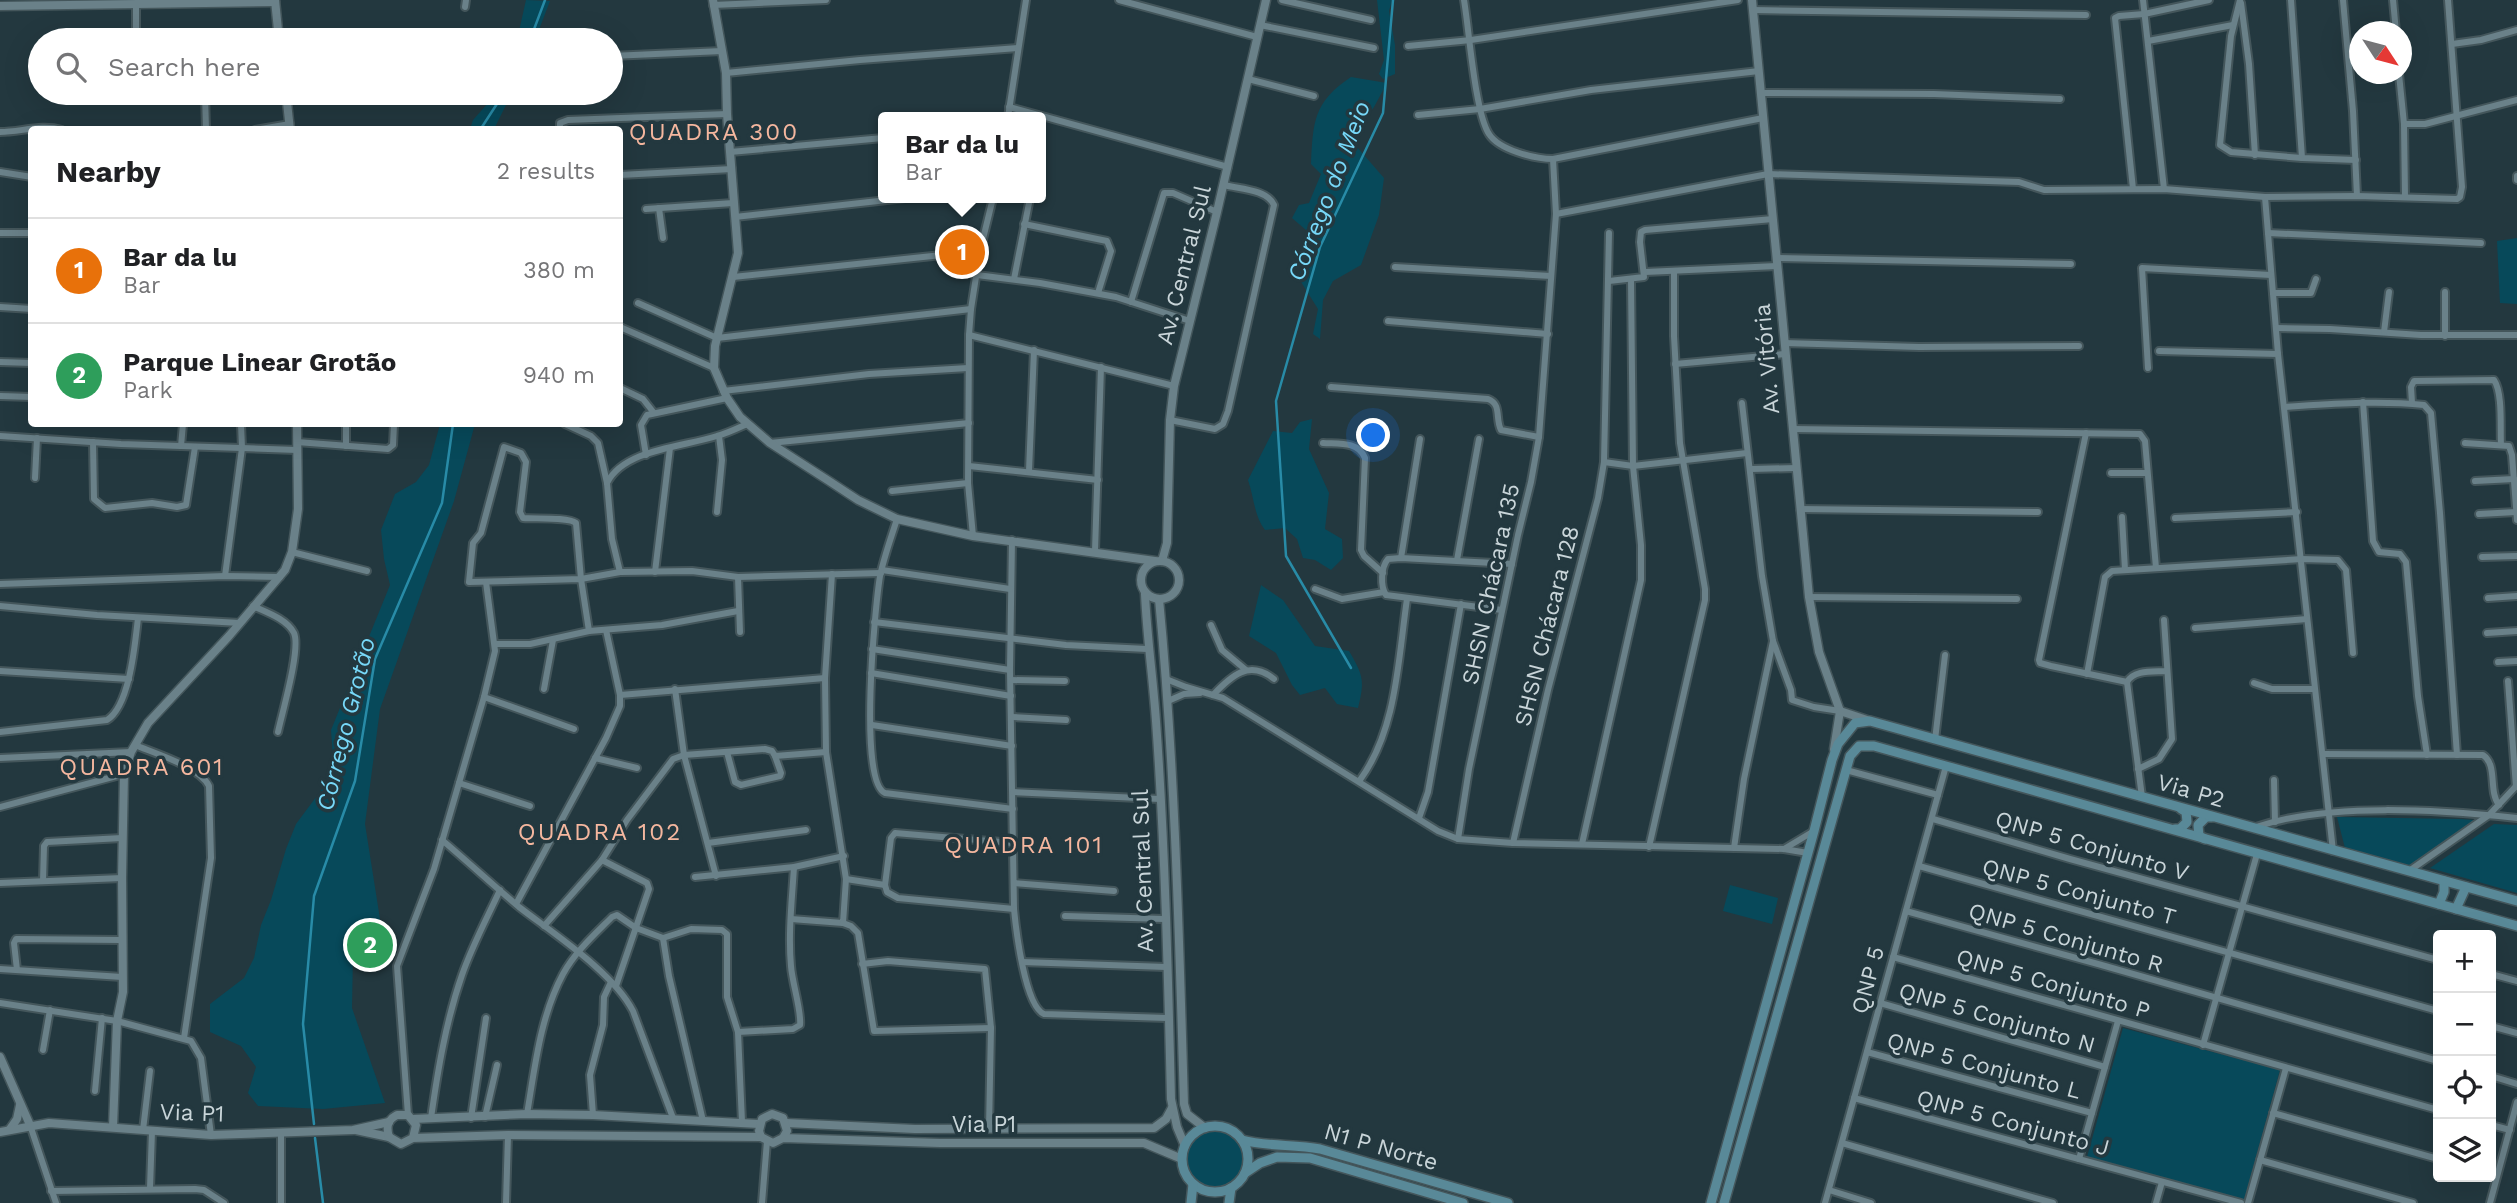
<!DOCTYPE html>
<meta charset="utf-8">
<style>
:root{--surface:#fff;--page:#f2f2f2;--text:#202124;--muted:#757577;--line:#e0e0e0;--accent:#7e5a4e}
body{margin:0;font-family:"Work Sans",sans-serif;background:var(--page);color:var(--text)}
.controls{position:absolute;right:21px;bottom:21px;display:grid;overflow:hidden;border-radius:7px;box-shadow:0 7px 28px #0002}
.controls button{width:63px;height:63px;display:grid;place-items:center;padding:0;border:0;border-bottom:2px solid var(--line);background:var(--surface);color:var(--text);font:35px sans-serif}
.compass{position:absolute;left:2349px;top:21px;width:63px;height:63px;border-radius:50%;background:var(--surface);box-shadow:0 7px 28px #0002;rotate:126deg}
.you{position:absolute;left:1374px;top:436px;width:24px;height:24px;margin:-18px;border:5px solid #fff;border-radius:50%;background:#1a73e8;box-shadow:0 0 0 10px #1a73e833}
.badge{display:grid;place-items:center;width:46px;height:46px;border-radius:50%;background:var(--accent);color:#fff;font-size:23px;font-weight:700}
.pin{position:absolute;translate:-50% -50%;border:4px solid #fff;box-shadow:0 2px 7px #0006}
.popup{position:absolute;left:878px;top:112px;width:168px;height:91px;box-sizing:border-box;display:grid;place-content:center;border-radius:7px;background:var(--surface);filter:drop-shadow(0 2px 5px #0005);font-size:23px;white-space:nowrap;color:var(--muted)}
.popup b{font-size:26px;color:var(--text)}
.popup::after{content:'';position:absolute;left:50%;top:100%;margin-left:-14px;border:14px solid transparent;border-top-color:var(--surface)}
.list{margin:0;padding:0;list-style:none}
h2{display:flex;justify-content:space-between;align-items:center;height:91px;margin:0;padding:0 28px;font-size:30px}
h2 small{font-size:23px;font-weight:400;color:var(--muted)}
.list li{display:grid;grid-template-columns:46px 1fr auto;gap:21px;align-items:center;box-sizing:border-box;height:105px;padding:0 28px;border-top:2px solid var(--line)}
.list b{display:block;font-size:26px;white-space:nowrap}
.list p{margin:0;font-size:23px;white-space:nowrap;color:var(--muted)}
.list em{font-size:23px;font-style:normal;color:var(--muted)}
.icon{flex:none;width:38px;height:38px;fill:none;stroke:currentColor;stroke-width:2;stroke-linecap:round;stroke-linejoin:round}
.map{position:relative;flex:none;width:2517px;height:1203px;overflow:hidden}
.search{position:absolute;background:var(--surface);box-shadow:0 7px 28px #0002;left:28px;top:28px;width:595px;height:77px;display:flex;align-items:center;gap:18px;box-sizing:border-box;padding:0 24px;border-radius:38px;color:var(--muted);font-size:26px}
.panel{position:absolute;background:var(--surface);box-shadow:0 7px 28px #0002;left:28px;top:126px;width:595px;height:301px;border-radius:7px}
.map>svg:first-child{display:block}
.green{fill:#07495a}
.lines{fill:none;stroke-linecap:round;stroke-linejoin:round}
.stream{stroke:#288ba7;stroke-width:2.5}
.minor-casing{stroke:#44565b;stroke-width:10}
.tertiary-casing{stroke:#44565b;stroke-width:11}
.secondary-casing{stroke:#44565b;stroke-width:12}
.minor{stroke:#6a8189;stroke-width:6}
.tertiary{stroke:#6a8189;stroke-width:8}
.secondary{stroke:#598998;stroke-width:9}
.labels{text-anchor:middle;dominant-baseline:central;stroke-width:7;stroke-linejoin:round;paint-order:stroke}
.street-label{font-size:23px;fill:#c9d5d9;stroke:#23383f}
.neighbourhood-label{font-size:24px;letter-spacing:2px;fill:#f5b79f;stroke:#23383f}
.water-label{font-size:24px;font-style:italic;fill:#77d8f8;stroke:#23383f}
</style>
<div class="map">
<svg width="2517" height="1203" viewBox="0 0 2517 1203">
<rect width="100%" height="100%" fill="#23383f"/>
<g class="green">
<path d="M526,0L550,1L535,40H517Z"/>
<path d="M1377,0H1392L1389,11L1395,45V74L1383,79L1379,74L1384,60Z"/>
<path d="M1351,77L1387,83L1374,107L1347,143L1357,147L1384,178L1379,215L1361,265L1333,281L1323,300L1320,339L1313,334L1318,309L1298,277L1313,240L1306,230L1292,218L1299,205L1309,203L1321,174L1311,164C1313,123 1313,102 1351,77Z"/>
<path d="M497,93H512L494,129H470L473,120Z"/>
<path d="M2517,238V304L2500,303L2497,241Z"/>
<path d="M1312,419L1309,449L1329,493L1325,529L1342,539L1343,558L1331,570L1315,560L1303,558L1297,539L1285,528L1265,530C1254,516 1254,497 1248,480L1273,431L1292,433L1300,422Z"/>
<path d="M440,424H475L454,501L380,709L365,824L380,919L353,954L352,1008L385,1103L323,1109L258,1106L248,1093L256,1067L241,1046L210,1032V1004L244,978L254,958L261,925L271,900L286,849L296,824L334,773L331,730L390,585L384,559L381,530L395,494L416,482L429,465Z"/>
<path d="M1261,585L1283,600L1315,646L1349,651C1363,675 1365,680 1358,708L1337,704L1325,688L1300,695L1292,685L1276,653L1249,636Z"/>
<path d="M2337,817L2460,819L2474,820V822L2411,866L2345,848Z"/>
<path d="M2494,824L2517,825V893L2430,868Z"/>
<path d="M1730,885L1778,898L1772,924L1723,911Z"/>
<path d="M2123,1028L2280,1070L2244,1200L2087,1157Z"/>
<circle cx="1215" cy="1160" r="29"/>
</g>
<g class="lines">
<g class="stream">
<path d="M530,40L545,0"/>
<path d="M480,130L504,93"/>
<path d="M1351,668L1286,556L1276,401L1320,247L1383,113L1393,0"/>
<path d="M314,1124L303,1024L314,896L355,781L375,659L442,503L453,424"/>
<path d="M315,1138L323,1203"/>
</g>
<defs>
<g id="minor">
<path d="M1119,0L1257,37"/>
<path d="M1282,0L1371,20"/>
<path d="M1464,0C1469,29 1475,113 1489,134C1499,150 1535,159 1553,159L1763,118"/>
<path d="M2143,0L2164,189"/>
<path d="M2240,0L2231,36L2220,145L2231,152L2302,158"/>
<path d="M2291,0L2302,158L2356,160"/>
<path d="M2343,0L2353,111L2357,196"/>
<path d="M2393,0L2396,32"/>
<path d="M2241,3L2249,64L2255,155"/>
<path d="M713,5L826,0"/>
<path d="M465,7L466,0"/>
<path d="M1753,10L2086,15"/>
<path d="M1260,25L1374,48"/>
<path d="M136,40V4"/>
<path d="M2148,41L2233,25"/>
<path d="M2452,44L2481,40L2517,30"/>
<path d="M1408,46L1471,40L1738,0"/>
<path d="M611,56L722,51"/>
<path d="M726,73L860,60L1018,48"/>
<path d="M2399,74L2404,124L2405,197"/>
<path d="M1248,79L1314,96"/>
<path d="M205,93L206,130"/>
<path d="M1761,93L1934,94L2060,99"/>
<path d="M1009,107L1228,167"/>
<path d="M1418,115L1480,109L1591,90L1759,71"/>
<path d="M1008,117L1026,0"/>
<path d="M2404,124H2425L2517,100"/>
<path d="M255,130L290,124"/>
<path d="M560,130V123L568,120L727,114"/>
<path d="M0,132C21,132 41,124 62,130"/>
<path d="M730,152L883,138"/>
<path d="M0,172L32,177"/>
<path d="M620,175L732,169"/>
<path d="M2517,176V180"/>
<path d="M2133,189L2115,18L2119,16L2144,14L2209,0"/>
<path d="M2265,197L2278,354L2333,851"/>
<path d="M659,208L663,238"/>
<path d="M646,209L733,203"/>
<path d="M1556,214L1768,174L2019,182L2044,190L2164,189L2265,197L2357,196L2457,199L2460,197L2462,187L2448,0"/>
<path d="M735,217L905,198"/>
<path d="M1024,224L1107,241L1111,251L1098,293"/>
<path d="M0,233H32"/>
<path d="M2268,233L2481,243"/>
<path d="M1776,258L2071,264"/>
<path d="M1395,267L1551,276"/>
<path d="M1645,272L1777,266"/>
<path d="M977,275L1040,283L1116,297L1190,321"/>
<path d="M733,277L980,251"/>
<path d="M1014,279L1030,198"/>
<path d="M1609,281L1644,277L1640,242L1641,232L1645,230L1773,219"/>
<path d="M2273,293H2311L2316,279"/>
<path d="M1131,302L1164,193H1173L1217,212"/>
<path d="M638,303L717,338L971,309"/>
<path d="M0,307L32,309"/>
<path d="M1388,321L1548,334"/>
<path d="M620,327L714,368"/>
<path d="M2276,328L2330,329L2421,335H2517"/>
<path d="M2384,332L2389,292"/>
<path d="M969,335L1174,386"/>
<path d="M2445,336V292"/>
<path d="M1784,343L1919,347L2079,346"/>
<path d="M2159,351L2278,354"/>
<path d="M0,362L32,363"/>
<path d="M1675,364L1785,354"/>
<path d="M2148,368L2142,268L2271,275"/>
<path d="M1331,387L1488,399C1502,404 1495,419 1501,430L1539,437"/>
<path d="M620,388L643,399L654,413"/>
<path d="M723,391L869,374L968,368"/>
<path d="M0,396L32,397"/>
<path d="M2363,402L2373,541L2379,552L2400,554L2406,562L2418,696L2427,755"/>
<path d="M1742,403L1762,576L1773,641L1791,690L1792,700L1814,707L1840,711"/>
<path d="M2412,403L2411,387L2414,381L2494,380C2503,393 2500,428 2501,445"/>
<path d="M2284,407C2331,404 2377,400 2424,405L2431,413L2440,513L2457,755"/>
<path d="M1170,420L1215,429L1223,424L1228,411L1274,205C1267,189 1239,189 1224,185"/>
<path d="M565,424L591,436L598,443L607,483L612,539L620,572"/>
<path d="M1793,429L2140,434L2145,441L2156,568"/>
<path d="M2086,433L2039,660L2040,663L2051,666L2127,682C2134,669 2154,672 2167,671"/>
<path d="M0,436L121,444L297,450"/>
<path d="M93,442L94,499L105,508L152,503L177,507L186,505L195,447"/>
<path d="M297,442L388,449L393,445L394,424"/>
<path d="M770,443L969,423"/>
<path d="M1323,443C1339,444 1358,441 1365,458L1361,550L1364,556L1383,573"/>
<path d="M2465,443L2509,446L2512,455L2517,520"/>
<path d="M181,446L183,424"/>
<path d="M346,446V424"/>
<path d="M646,455L641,425L647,415L727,398"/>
<path d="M1604,462L1633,466L1747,453"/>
<path d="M969,466L1098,480"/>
<path d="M1751,469L1796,468"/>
<path d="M1029,471L1034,350"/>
<path d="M2111,473H2147"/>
<path d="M35,478L37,438"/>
<path d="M2475,481L2514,479"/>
<path d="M607,483C624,449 683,447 717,436C728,433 738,428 747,424"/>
<path d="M892,491L968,483"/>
<path d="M1800,509L2038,512"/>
<path d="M717,512L722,460L719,436"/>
<path d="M2479,514L2516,512"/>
<path d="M2122,517L2125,570"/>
<path d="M2175,518L2297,512"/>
<path d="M897,519C891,538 884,557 880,576C875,607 858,782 885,793L1013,809"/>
<path d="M973,536L968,483L969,335L971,309L980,251L993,198"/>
<path d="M1012,540L1010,670L1014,909C1016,930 1025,1006 1044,1014L1167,1018"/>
<path d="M1095,551L1101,367"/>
<path d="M292,552L367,571"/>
<path d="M2482,557L2517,556"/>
<path d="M1401,558L1420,439"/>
<path d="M1457,560L1479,439"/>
<path d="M882,570L1010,589"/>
<path d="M655,572L670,448"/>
<path d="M225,576L242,448L241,424"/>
<path d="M738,577L740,632"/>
<path d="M0,584L225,576L280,577"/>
<path d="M1315,589L1342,599L1384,592"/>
<path d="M1809,597L2017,599"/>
<path d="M2488,598L2517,596"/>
<path d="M0,606L97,615L240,623"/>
<path d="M253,606C266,612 287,619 294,633C301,649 282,713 278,732"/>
<path d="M1502,610L1386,595C1380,586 1381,567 1388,559L1401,558L1512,564"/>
<path d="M874,622L1066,645L1147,649"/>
<path d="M1211,625L1222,650L1246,670"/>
<path d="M2195,628L2307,619"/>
<path d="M589,631L581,579L576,523C568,517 536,519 523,518L520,512L526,462L521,453L504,447L481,533L473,543L469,582L581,579L620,572L692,571L738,577L881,573"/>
<path d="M2487,633L2517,631"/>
<path d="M495,644H530L589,631L662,625L738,611"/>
<path d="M872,649L1010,670"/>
<path d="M2498,662L2517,661"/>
<path d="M0,671L129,679"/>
<path d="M871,673L1011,696"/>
<path d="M2087,674L2105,577L2112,571L2302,559L2338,560L2346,570L2353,653"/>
<path d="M1166,679L1186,687L1223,698L1438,831L1458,839L1513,843L1784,849L1808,853"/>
<path d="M1011,680L1065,681"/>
<path d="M2508,681L2516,787"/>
<path d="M2127,682L2142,797"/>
<path d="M2254,683L2272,689H2314"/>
<path d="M544,689L553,640"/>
<path d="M675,689L684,755L716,876"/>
<path d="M620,695L825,678"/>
<path d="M1213,695C1231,676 1249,659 1274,679"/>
<path d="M484,697L574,729"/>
<path d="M1168,701L1184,694L1200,693"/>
<path d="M1012,717L1066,720"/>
<path d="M872,725L1012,746"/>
<path d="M0,732L107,720C130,706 135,643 138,618"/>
<path d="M1935,740L1945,655"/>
<path d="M135,745C154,753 200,767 209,786L211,858L184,1038"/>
<path d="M727,752L735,782L741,785L780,776L781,773L775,756"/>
<path d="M2323,754L2483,755C2498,765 2488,791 2499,805"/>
<path d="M0,758L131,752"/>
<path d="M595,758L637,768"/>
<path d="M2138,769L2159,759L2172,739L2164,620"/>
<path d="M1846,770L1938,795"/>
<path d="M1360,780C1397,729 1398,660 1407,599"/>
<path d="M2274,780L2275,822"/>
<path d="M459,783L530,806"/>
<path d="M1013,792L1160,799"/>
<path d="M0,807L124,774"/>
<path d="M1419,818L1428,792L1461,604"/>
<path d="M1933,819L2070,859L2438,960"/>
<path d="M2256,827C2330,802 2440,810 2517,818"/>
<path d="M1458,839L1469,769L1518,535L1531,482L1539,437L1556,214L1553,159"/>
<path d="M442,840C468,862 493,885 519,907C554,934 613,972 633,1011L673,1118"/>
<path d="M708,843L806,830"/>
<path d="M1013,843L895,833L891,838L885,885L887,892L898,898L1014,909"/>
<path d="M1513,843L1548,690L1598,498L1604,462L1609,233"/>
<path d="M1582,844L1641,580V545L1633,466L1631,280"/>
<path d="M1649,847L1705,600V589L1680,443L1674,336V271"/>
<path d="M1734,848L1744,779L1773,641"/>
<path d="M1784,849L1814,831"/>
<path d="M602,860L647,883L649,889L616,986"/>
<path d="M1919,866L2438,1011"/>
<path d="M2409,871L2489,815L2517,785"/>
<path d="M695,877L794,867L844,856"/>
<path d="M846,879L885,885"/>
<path d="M43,881L44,846L47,842L122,838"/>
<path d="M0,883L122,878"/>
<path d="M1014,883L1114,891"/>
<path d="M516,904L606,738L620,706V695L606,630"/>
<path d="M1906,911L2098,964L2438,1061"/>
<path d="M1065,916L1164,919"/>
<path d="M791,919L843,923L846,879L826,752L825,678L832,574"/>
<path d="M843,923L851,926L858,933L874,1031L991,1028"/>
<path d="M544,926L602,860L627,820L673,759L684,755L765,749L772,751L775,756L826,752"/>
<path d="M663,938L669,976L703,1121"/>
<path d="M1893,957L2438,1110"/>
<path d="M1022,962L1166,967"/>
<path d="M862,964L888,961L985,969L991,1028L989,1129"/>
<path d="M0,969L122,977"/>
<path d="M17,970L14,943L16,939L121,940"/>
<path d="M2491,974L2517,981"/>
<path d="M0,1003L117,1021L191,1041L201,1058L211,1135"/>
<path d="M1880,1003L2105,1067"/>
<path d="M2491,1026L2517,1033"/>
<path d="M738,1032L793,1029L800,1025C802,1013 792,982 791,966C788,933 792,900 794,867"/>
<path d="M2203,1045L2257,854"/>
<path d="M43,1050L50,1010"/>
<path d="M1867,1052L2092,1113"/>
<path d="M2491,1076L2517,1084"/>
<path d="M95,1091L102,1018"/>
<path d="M1854,1098L2241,1203"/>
<path d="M2273,1113L2438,1159"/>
<path d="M527,1114C535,1067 540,1017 563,974C575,952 594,935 612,917L617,915L636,928L663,938L691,929L722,930L727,934V997L738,1032L742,1122"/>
<path d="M408,1115L397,966L434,869L484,697L495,651L486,582"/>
<path d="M593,1115L590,1075L603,1025L604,997L611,982"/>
<path d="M485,1117L497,1065"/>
<path d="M431,1118C438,1069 446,1021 462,975C472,946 487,918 500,890"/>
<path d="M471,1118L486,1018"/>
<path d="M30,1125L56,1203"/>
<path d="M2491,1125L2510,1130"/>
<path d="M143,1130L150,1071"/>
<path d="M281,1133V1203"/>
<path d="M1842,1143L2053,1203"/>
<path d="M2079,1159L2118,1021"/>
<path d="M2260,1160L2413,1203"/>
<path d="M150,1188L152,1131"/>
<path d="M1829,1190L1871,1203"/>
<path d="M51,1191L195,1189L204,1190L224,1203"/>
<path d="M506,1203L508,1135"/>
<path d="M762,1203L767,1141"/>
<path d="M1825,1203L1946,766"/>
<path d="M2156,1203L2162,1182"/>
<path d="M2248,1203L2286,1068"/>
<path d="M2490,1203L2517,1102"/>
</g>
<g id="tertiary">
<path d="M275,0L279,40"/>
<path d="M713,0L726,73L727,114L738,253L715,346L714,368L727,398L740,417L770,443L829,481L858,500L897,519L973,536L1155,561"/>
<path d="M1752,0L1809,597L1819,652L1840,711L1834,749"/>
<path d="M0,6L275,2"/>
<path d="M286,93L290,130"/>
<path d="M1162,561L1167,543L1170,420L1174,386L1217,212L1266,0"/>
<circle cx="1160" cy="580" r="19"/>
<path d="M1145,594C1147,638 1153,678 1156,721C1165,846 1168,974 1171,1099L1177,1127L1185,1146"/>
<path d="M1159,599C1175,767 1179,935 1184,1104L1187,1114L1205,1128"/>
<path d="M1840,711L1870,721"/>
<path d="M0,1057L30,1125"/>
<path d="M413,1119L527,1114L593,1115L759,1124"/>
<path d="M786,1123L915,1129L1154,1128L1166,1119L1172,1108"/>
<path d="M113,1127L117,1021L123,992L122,878L124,774L131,752L148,723L229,636L285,570L292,552L298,509L297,424"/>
<path d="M10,1129L17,1119L20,1105"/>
<path d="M356,1130L389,1137"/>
<path d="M0,1132L49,1123L211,1135L353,1130L389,1122"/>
<path d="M413,1138L416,1125L408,1115H397C387,1120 386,1127 389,1137L401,1144L413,1138L508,1135L761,1137"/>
<path d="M783,1138L787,1131L783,1118L772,1114L762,1119L759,1131L761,1137L773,1143L783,1138L940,1143H1144L1182,1159"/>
</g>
<g id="secondary">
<path d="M2175,829H2180L2187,822L2186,812L2181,809"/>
<path d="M2205,839L2199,836L2198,825L2206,817H2212"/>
<path d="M2439,904L2444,892V881"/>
<path d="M2456,909L2466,887"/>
<circle cx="1215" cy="1159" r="33"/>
<path d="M1242,1140C1268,1147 1294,1144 1320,1149L1508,1203"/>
<path d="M1245,1173L1260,1163L1277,1157L1310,1158L1463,1203"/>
<path d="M1191,1203L1193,1184"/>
<path d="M1229,1203L1231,1188"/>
<path d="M1711,1203L1814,831L1832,760L1838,744L1855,723L1870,721L2517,901"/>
<path d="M1724,1203L1850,756L1859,746H1874L1946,766L2517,926"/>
</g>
</defs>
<use href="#minor" class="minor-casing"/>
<use href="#tertiary" class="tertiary-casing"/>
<use href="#secondary" class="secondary-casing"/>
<use href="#minor" class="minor"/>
<use href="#tertiary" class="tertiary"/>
<use href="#secondary" class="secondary"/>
</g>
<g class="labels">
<g class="street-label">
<text transform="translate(1184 265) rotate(-76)">Av. Central Sul</text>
<text transform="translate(1767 359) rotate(-95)">Av. Vitória</text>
<text transform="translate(1491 584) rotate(-78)">SHSN Chácara 135</text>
<text transform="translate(1547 626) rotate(-76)">SHSN Chácara 128</text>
<text transform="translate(2191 791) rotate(16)">Via P2</text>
<text transform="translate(2092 846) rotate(16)">QNP 5 Conjunto V</text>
<text transform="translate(1143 871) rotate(-92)">Av. Central Sul</text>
<text transform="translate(2079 892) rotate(15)">QNP 5 Conjunto T</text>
<text transform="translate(2066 938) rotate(16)">QNP 5 Conjunto R</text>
<text transform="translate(1868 980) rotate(-75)">QNP 5</text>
<text transform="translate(2053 984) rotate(16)">QNP 5 Conjunto P</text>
<text transform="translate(1997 1018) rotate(16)">QNP 5 Conjunto N</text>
<text transform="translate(1984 1066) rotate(15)">QNP 5 Conjunto L</text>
<text transform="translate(192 1113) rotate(2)">Via P1</text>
<text transform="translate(2013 1123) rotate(15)">QNP 5 Conjunto J</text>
<text x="984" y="1124">Via P1</text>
<text transform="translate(1381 1147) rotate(16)">N1 P Norte</text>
</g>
<g class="neighbourhood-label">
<text x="714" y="132">QUADRA 300</text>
<text x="142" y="767">QUADRA 601</text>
<text x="600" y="832">QUADRA 102</text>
<text x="1024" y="845">QUADRA 101</text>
</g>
<g class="water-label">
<text transform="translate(1329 191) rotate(-69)">Córrego do Meio</text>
<text transform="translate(346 724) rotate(-76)">Córrego Grotão</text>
</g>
</g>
</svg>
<div class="controls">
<button>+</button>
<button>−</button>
<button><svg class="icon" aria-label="locate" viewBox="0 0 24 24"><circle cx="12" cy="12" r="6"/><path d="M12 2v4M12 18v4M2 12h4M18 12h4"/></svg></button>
<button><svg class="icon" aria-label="layers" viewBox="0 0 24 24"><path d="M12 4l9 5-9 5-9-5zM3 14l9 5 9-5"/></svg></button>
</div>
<svg class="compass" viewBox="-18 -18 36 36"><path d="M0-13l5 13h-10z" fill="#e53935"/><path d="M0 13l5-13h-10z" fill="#757577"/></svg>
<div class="you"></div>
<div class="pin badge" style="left:962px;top:252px;background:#e8710a">1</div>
<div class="popup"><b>Bar da lu</b>Bar</div>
<div class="pin badge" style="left:370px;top:945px;background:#2e9e5b">2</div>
<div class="search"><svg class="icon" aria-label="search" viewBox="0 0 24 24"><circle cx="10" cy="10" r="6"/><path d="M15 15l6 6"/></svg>Search here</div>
<section class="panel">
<h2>Nearby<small>2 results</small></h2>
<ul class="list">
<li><span class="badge" style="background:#e8710a">1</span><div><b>Bar da lu</b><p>Bar</p></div><em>380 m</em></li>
<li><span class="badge" style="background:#2e9e5b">2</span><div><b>Parque Linear Grotão</b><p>Park</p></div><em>940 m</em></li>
</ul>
</section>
</div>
